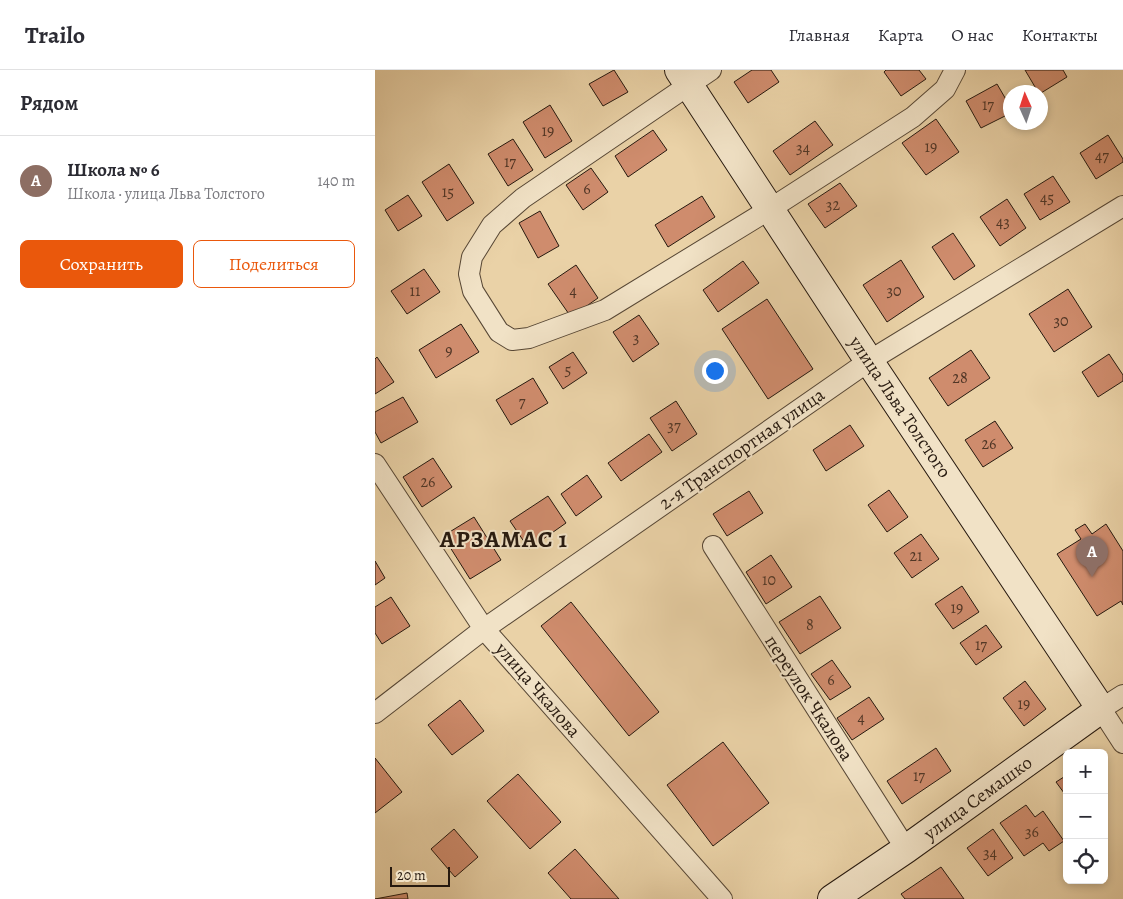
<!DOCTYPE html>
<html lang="ru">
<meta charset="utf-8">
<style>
:root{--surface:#fff;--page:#f7f7f7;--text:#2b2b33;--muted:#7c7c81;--line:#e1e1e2;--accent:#ea580c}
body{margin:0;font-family:Alegreya,serif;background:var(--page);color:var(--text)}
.controls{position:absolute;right:15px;bottom:15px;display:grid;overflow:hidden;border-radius:8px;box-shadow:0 2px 8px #0003}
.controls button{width:45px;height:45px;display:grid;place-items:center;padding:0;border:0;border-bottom:1px solid var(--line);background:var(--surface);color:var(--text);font:25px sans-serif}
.compass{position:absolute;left:628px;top:15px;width:45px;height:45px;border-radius:50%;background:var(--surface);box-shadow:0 2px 8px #0003;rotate:357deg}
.scale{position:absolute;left:15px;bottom:12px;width:60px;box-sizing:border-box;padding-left:5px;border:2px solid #26190f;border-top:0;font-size:14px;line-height:18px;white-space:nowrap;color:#26190f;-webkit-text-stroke:4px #f1e2c6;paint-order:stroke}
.you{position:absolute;left:339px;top:300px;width:18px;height:18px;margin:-12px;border:4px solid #fff;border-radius:50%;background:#1a73e8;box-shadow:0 0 0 8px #1a73e833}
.badge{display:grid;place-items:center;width:32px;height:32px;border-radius:50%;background:var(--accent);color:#fff;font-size:16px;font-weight:700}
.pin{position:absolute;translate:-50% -41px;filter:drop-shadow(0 1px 2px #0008)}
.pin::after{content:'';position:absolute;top:26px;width:18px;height:15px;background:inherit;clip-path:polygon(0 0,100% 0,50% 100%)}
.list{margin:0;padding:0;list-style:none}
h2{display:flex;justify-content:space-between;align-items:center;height:65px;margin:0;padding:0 20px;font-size:21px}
h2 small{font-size:16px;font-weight:400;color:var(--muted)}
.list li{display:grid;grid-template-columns:32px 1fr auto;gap:15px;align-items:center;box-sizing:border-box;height:90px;padding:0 20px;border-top:1px solid var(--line)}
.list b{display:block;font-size:19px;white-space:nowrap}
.list p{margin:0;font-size:16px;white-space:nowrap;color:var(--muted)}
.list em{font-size:16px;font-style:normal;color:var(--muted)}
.actions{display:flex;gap:10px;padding:15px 20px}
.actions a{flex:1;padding:11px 0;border:1px solid var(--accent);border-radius:8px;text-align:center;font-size:18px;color:var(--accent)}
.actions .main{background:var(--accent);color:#fff}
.icon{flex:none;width:28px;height:28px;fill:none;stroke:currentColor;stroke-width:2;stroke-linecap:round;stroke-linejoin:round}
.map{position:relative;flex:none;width:748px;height:829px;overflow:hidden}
header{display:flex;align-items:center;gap:30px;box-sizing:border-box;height:70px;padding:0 25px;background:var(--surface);border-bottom:1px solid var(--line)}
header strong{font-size:24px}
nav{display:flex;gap:28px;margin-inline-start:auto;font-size:18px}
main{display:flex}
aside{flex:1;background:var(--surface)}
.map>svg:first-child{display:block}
.building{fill:#cf8c6d;stroke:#26190f}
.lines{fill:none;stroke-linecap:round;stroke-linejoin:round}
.street-casing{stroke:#574735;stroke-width:22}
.secondary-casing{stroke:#26190f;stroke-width:30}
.street{stroke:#f1e2c6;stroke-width:20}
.secondary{stroke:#f1e2c6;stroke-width:28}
.labels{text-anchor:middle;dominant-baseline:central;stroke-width:4;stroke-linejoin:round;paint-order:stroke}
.number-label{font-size:16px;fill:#503626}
.street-label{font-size:19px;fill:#26190f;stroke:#f1e2c6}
.district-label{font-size:24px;font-weight:bold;letter-spacing:1px;fill:#26190f;stroke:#f1e2c6}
</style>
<header>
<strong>Trailo</strong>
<nav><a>Главная</a><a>Карта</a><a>О нас</a><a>Контакты</a></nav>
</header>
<main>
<aside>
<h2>Рядом<small></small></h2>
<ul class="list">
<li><span class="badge" style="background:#8d6e63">A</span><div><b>Школа № 6</b><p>Школа · улица Льва Толстого</p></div><em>140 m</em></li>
</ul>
<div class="actions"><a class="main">Сохранить</a><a>Поделиться</a></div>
</aside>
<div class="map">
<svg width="748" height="829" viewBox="0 0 748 829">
<rect width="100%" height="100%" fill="#ead2a7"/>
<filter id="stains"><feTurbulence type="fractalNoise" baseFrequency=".004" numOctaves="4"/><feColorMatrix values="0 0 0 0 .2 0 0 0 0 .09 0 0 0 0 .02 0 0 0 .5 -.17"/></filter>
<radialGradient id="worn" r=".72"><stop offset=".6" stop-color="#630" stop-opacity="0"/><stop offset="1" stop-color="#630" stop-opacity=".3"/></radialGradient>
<g class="building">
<path d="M239,0L253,22L228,36L214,14Z"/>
<path d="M377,0H396L404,12L373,33L359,12Z"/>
<path d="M511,0H544L551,9L526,26L509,2Z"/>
<path d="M650,0H688L692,7L666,23L663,22Z"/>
<path d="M622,14L636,38V43L606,58L591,31Z"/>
<path d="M175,35L197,71L170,88L148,52Z"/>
<path d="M561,49L584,82L551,105L527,73Z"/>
<path d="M440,51L458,75L415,105L398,81Z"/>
<path d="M278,60L292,80L253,107L240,86Z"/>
<path d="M733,65L748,89V92L721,109L705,83Z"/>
<path d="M138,69L158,100L133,116L113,84Z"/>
<path d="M74,94L99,133L72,151L47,112Z"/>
<path d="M216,98L233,122L208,140L191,115Z"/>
<path d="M678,106L695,132L665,150L649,124Z"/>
<path d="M465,113L482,136L450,158L433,134Z"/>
<path d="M33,125L47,146L23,161L10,140Z"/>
<path d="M327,126L340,147L293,177L280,155Z"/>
<path d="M632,129L651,158L625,176L605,147Z"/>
<path d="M165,141L184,176L163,188L144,153Z"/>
<path d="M578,163L600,196L579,210L557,177Z"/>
<path d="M526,190L549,227L512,252L488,215Z"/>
<path d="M368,191L384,213L343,242L328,220Z"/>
<path d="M201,195L223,228L196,247L173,214Z"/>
<path d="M49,199L65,222L32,244L16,221Z"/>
<path d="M693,219L717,257L679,282L654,244Z"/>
<path d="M392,229L438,299L393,329L347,259Z"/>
<path d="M264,245L284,274L258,292L238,262Z"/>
<path d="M86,254L104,282L61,308L44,280Z"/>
<path d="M596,280L615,308L573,336L554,308Z"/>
<path d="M198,282L212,303L188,319L174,297Z"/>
<path d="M734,284L748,305V311L723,327L707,302Z"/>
<path d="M2,287L19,312L0,324V289Z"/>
<path d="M158,308L173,333L136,355L121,330Z"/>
<path d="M28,327L43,352L6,373L0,362V342Z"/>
<path d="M301,331L322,364L297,381L275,348Z"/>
<path d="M620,351L638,378L608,397L590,370Z"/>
<path d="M475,355L489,376L451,401L438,380Z"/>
<path d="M274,364L287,382L246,411L233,393Z"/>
<path d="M58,388L77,417L47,437L28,407Z"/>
<path d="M212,405L227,427L201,446L186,424Z"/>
<path d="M514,420L533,447L512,462L493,435Z"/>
<path d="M374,421L388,443L352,466L338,444Z"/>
<path d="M173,426L191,453L154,479L135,451Z"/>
<path d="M99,447L126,490L95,509L68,466Z"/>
<path d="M710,454L717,464L731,454L748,481V535L746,531L722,546L682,484L706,469L700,460Z"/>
<path d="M546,464L564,489L537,508L519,483Z"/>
<path d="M396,485L417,517L391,534L371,502Z"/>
<path d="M0,491L10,508L0,515Z"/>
<path d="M587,516L604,542L578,559L560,534Z"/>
<path d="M445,526L466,558L425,584L404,552Z"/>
<path d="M16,527L35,556L7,574L0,563V537Z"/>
<path d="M196,532L284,642L254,666L166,556Z"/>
<path d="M611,555L627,577L601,595L585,573Z"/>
<path d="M457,590L476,617L455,630L436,604Z"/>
<path d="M650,611L671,639L649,656L628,628Z"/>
<path d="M494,627L509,649L477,670L462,648Z"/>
<path d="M85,630L109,661L77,685L53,655Z"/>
<path d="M348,672L394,733L338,776L292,715Z"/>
<path d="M561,678L576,701L527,734L512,711Z"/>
<path d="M0,688L27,722L0,743Z"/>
<path d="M143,704L186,752L155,779L112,731Z"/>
<path d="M692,705V727L681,712Z"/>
<path d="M651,735L660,747L668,741L689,771L674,781L668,773L649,786L625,753Z"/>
<path d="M79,759L103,787L80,807L56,779Z"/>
<path d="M618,759L638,788L613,806L592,778Z"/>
<path d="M200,779L244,829H196L173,803Z"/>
<path d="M566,797L589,829H530L526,824Z"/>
<path d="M32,823L33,829H0Z"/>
</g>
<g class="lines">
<defs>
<g id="street">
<path d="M336,0L148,128L117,155L97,187L94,204L98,221L124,262L137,270L154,268L230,240L395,139L538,47L570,19L580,0"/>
<path d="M0,394L109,559L347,829"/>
<path d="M338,476L531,779"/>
<path d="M748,625L726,639L748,673"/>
<path d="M0,643L109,559L494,291L748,136"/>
</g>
<path id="secondary" d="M304,0L494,291L726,639L531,779L457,829"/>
</defs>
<use href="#street" class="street-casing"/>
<use href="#secondary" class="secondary-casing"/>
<use href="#street" class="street"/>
<use href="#secondary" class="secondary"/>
</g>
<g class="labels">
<g class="number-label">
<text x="613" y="35">17</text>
<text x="173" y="61">19</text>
<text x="556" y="77">19</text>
<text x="428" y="78">34</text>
<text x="727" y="86">47</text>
<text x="135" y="92">17</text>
<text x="212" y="119">6</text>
<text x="73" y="122">15</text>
<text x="672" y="128">45</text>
<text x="458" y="135">32</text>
<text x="628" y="152">43</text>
<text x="40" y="221">11</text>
<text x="198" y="221">4</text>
<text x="519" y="221">30</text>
<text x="686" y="251">30</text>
<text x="261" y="268">3</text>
<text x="74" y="281">9</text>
<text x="193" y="300">5</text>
<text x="585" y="308">28</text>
<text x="147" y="332">7</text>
<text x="299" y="356">37</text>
<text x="614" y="374">26</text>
<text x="53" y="412">26</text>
<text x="541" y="486">21</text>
<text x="394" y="510">10</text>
<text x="582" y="538">19</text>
<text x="435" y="555">8</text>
<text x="606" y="575">17</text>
<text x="456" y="610">6</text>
<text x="649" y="634">19</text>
<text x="486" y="648">4</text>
<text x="544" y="706">17</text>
<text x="657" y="762">36</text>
<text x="615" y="783">34</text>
</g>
<g class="street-label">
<text transform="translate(525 337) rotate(56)">улица Льва Толстого</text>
<text transform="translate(367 379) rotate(-35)">2-я Транспортная улица</text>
<text transform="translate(163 620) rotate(49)">улица Чкалова</text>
<text transform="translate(434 628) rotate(57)">переулок Чкалова</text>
<text transform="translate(603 728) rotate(-36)">улица Семашко</text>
</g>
<g class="district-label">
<text x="129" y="469">АРЗАМАС 1</text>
</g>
</g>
<rect width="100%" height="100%" filter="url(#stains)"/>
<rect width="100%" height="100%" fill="url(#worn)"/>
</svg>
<div class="controls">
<button>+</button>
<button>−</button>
<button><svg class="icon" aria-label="locate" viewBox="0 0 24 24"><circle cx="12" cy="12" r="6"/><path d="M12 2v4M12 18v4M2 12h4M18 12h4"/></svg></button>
</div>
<svg class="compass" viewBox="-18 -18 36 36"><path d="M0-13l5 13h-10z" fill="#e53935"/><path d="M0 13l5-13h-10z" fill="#7c7c81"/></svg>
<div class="scale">20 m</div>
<div class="you"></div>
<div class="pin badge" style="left:717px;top:507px;background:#8d6e63">A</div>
</div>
</main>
